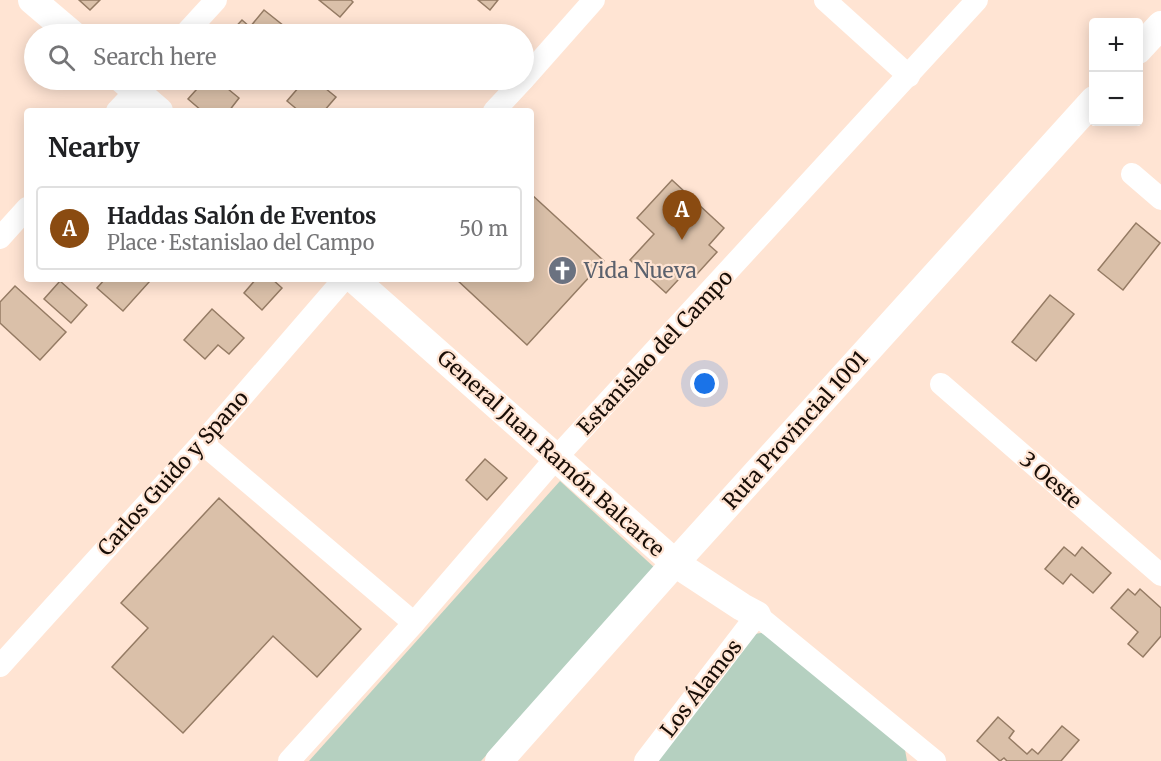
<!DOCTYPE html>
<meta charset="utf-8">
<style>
:root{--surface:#fff;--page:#f6f6f6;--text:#202124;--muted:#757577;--line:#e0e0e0;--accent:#8a4b11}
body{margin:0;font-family:Merriweather,serif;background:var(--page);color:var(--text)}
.controls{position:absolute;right:18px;top:18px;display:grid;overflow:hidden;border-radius:6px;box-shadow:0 3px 15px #0003}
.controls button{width:54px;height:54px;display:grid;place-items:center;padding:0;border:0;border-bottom:2px solid var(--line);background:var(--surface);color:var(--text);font:30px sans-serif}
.you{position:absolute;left:705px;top:384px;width:21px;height:21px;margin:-15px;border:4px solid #fff;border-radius:50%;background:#1a73e8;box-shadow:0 0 0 9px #1a73e833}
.badge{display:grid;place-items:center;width:39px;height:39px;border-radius:50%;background:var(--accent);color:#fff;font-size:20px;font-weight:700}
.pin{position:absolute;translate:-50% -50px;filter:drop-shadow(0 2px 3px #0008)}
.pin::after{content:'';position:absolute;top:32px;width:21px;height:18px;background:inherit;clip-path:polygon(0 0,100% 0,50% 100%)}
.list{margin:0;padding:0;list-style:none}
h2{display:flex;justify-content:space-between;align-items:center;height:78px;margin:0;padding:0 24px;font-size:26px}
h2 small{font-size:20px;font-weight:400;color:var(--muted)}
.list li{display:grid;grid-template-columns:39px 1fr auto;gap:18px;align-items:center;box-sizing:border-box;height:84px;margin:0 12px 12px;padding:0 12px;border:2px solid var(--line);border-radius:6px}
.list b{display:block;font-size:22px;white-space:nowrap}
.list p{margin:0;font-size:20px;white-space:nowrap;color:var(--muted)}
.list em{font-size:20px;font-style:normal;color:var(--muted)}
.icon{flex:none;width:33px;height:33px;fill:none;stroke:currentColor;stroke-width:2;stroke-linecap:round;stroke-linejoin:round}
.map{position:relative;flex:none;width:1161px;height:761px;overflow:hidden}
.search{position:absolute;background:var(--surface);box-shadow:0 3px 15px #0003;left:24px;top:24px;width:510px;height:66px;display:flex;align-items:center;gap:15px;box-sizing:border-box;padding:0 21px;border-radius:33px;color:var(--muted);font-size:22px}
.panel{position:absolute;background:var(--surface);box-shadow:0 3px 15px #0003;left:24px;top:108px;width:510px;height:174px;border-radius:6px}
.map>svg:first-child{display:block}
.green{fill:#b5d0c0}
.building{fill:#dac0a9;stroke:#957b64;stroke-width:1.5}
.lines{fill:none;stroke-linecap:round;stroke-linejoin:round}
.minor{stroke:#fff;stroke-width:22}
.tertiary{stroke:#fff;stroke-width:28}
.labels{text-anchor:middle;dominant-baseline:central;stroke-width:4.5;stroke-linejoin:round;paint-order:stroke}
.worship-label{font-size:21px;fill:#5b616d;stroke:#ffe4d3;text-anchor:start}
.street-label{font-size:21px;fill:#180d06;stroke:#ffe4d3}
</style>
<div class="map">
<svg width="1161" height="761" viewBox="0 0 1161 761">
<rect width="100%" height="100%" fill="#ffe4d3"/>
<g class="green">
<path d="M560,481L656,569L481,761H309Z"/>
<path d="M773,631L904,744L907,761H658L748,635Z"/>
</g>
<g class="building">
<path d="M79,0H100L90,10Z"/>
<path d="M319,0H351L353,2L340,17Z"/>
<path d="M478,0H498L490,10Z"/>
<path d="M264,10L294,34H259L250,27Z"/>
<path d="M242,20L250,27L259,34H229Z"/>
<path d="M205,80H217L239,98L229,111H202L188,99Z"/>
<path d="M305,80H315L336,97L324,111H299L287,101Z"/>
<path d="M672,180L724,228L709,245L717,252L697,274L690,267L666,293L630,260L654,234L637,218Z"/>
<path d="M531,194L604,261L527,345L456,279H531Z"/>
<path d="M1136,223L1160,243L1123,290L1098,270Z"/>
<path d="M105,279H147L150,281L123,311L97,288Z"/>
<path d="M256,279H272L282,288L262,310L244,293Z"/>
<path d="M60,281L87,305L71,323L44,299Z"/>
<path d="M15,286L66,332L40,360L0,323V302Z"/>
<path d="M1050,295L1074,314L1036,361L1012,342Z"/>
<path d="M212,309L244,338L229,354L218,345L205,359L184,340Z"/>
<path d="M485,459L507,478L487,500L466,480Z"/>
<path d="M219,498L361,629L317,677L273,636L183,733L112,667L148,628L121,603Z"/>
<path d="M1064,547L1075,556L1082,547L1111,573L1093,593L1071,574L1063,584L1045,569Z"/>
<path d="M1128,589L1135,595L1140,589L1161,608V636L1143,657L1128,644L1138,632L1111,608Z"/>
<path d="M998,717L1014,731L1009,738L1027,754L1032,749L1038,754L1062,726L1079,740L1061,761H1007L1004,758L1000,761L977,741Z"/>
</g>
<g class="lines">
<g class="minor">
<path d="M825,0L909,76"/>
<path d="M185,34L216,0"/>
<path d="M524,79L594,0"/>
<path d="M117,111L146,80"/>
<path d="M494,111L523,80"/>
<path d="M1132,174L1161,199"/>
<path d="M0,238L27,208"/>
<path d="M941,384L1161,575"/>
<path d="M202,443L414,623"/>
<path d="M0,666L202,443L344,279"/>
<path d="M289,761L414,623L556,458L977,0"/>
<path d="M645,761L757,615L935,761"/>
</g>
<g class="tertiary">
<path d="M32,0L72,34"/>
<path d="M1138,50L1161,25"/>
<path d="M123,80L159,111"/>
<path d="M354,279L675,563L742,607L757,615"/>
<path d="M499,761L675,563L1094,100"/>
</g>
</g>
<defs>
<symbol id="church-disc" viewBox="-11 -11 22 22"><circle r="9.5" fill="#6b7280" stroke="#ffe4d3"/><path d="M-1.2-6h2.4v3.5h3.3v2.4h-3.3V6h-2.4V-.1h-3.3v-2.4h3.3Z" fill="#fff"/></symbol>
</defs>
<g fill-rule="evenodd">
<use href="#church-disc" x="546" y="254" width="33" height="33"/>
</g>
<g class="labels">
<g class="worship-label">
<text x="584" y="270">Vida Nueva</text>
</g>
<g class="street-label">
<text transform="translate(655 352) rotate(-47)">Estanislao del Campo</text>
<text transform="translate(795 430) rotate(-48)">Ruta Provincial 1001</text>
<text transform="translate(551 453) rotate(42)">General Juan Ramón Balcarce</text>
<text transform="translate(173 473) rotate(-48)">Carlos Guido y Spano</text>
<text transform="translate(1051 480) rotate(41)">3 Oeste</text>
<text transform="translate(701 688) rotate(-52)">Los Álamos</text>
</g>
</g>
</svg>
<div class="controls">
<button>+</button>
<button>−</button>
</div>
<div class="you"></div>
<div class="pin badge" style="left:682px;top:240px">A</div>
<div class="search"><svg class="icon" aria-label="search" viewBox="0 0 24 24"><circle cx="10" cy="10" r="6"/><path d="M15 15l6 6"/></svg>Search here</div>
<section class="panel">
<h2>Nearby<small></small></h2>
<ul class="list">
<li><span class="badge">A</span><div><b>Haddas Salón de Eventos</b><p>Place · Estanislao del Campo</p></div><em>50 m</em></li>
</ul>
</section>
</div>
